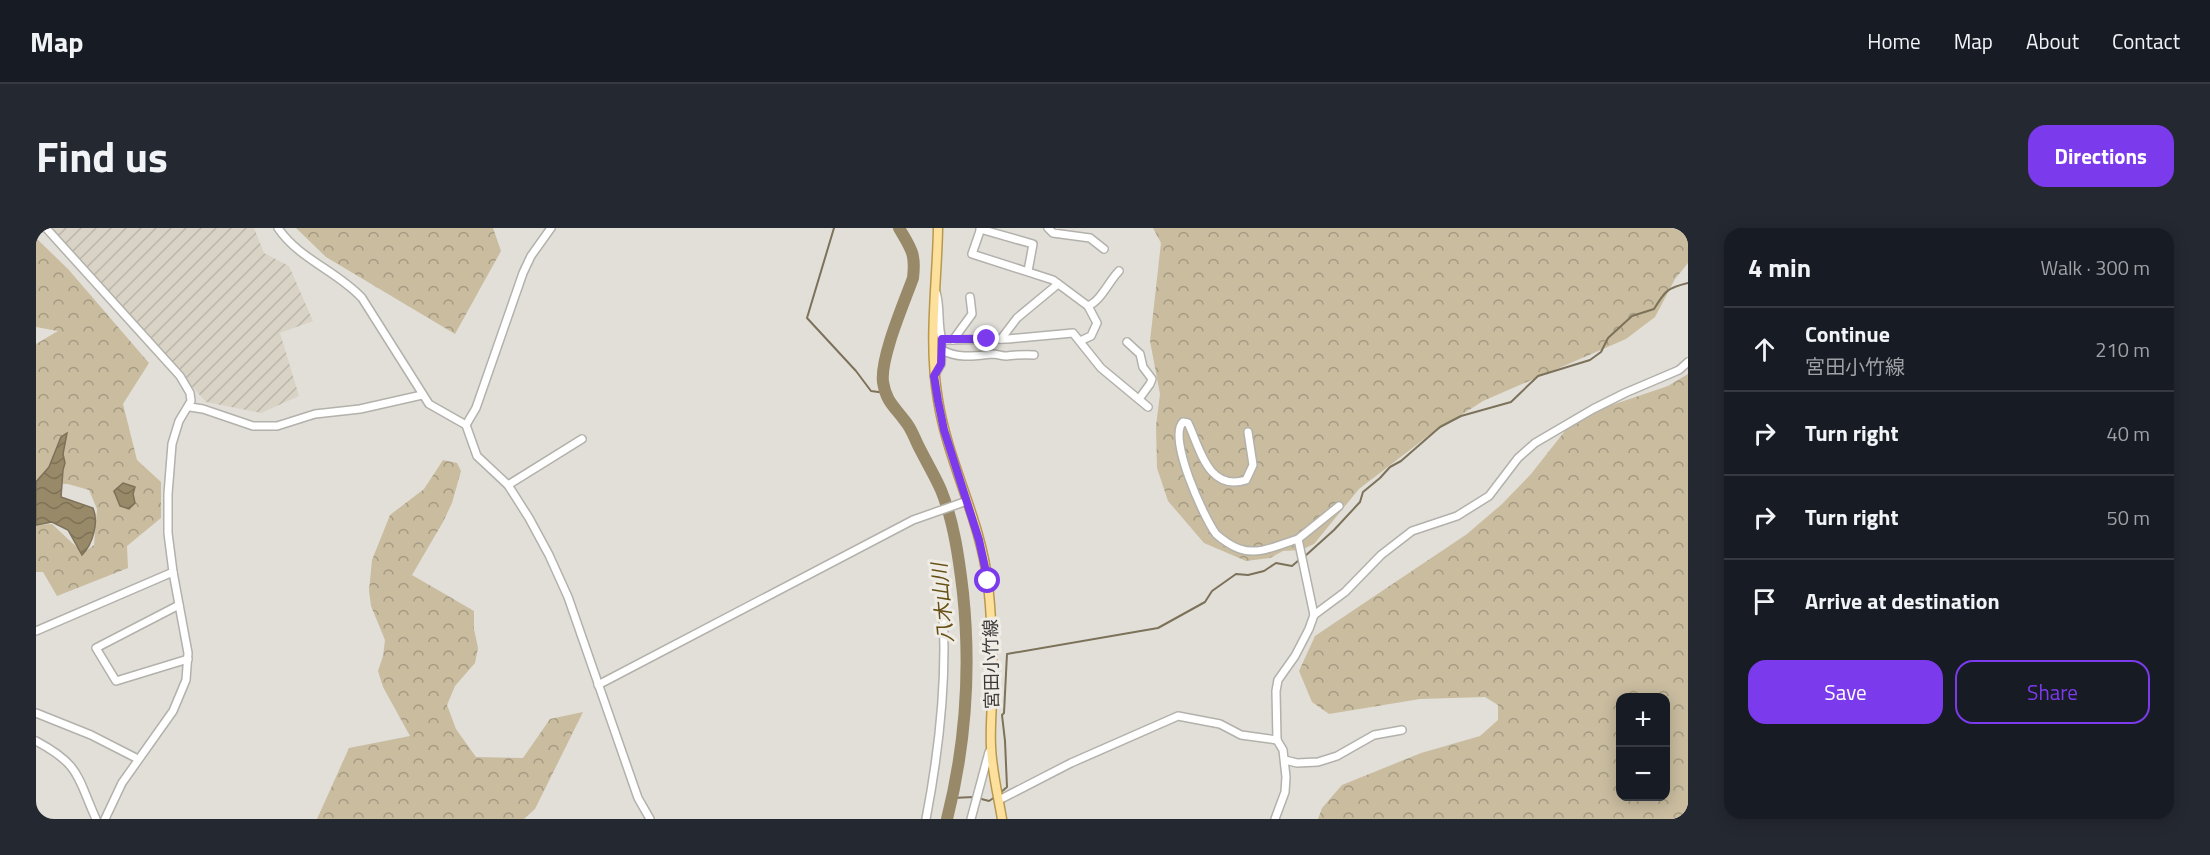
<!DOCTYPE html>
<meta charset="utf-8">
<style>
:root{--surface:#171b24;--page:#242831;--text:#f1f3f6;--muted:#9ea1a6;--line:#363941;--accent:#7c3aed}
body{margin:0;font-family:"Titillium Web","Noto Sans JP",sans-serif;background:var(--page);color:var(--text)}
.controls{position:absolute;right:18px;bottom:18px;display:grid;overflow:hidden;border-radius:12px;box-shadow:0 3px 15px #0003}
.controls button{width:54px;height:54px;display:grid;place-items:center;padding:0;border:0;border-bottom:2px solid var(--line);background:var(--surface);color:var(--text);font:30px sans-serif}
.stop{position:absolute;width:18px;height:18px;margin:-14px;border:4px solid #7c3aed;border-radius:50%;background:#fff}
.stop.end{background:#7c3aed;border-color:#fff;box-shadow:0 2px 6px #0008}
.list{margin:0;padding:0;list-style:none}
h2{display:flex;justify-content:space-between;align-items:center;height:78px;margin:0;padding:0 24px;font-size:26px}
h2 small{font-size:20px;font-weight:400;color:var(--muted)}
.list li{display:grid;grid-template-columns:39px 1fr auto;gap:18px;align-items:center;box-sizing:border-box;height:84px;padding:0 24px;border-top:2px solid var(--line)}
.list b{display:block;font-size:22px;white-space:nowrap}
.list p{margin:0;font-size:20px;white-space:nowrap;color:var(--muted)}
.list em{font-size:20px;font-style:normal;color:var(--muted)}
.actions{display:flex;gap:12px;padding:18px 24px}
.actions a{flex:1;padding:14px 0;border:2px solid var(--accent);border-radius:18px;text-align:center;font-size:21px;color:var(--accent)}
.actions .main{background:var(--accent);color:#fff}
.icon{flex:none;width:33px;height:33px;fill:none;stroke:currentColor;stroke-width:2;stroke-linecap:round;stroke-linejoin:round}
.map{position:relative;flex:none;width:1652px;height:591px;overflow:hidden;border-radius:18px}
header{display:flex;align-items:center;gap:36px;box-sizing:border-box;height:84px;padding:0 30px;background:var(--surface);border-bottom:2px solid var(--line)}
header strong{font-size:28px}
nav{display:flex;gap:33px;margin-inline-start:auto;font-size:21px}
.intro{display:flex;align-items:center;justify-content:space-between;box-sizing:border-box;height:144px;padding:0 36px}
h1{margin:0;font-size:42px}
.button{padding:15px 27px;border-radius:18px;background:var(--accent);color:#fff;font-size:21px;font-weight:700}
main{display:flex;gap:36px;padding:0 36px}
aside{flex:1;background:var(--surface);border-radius:18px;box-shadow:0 3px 15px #0003}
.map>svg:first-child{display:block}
.industrial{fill:url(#industrial-furrows)}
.forest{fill:url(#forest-crowns);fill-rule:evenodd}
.water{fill:url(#water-waves);stroke:#7c7159;stroke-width:1.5}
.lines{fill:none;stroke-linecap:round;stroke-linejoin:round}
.stream{stroke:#7c7159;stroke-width:2}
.river{stroke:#988968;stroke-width:12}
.minor-casing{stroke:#b3b1ab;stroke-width:10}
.major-casing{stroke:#b7984e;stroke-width:11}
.minor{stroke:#fff;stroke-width:7}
.major{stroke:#fde09c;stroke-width:8}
.route{stroke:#7c3aed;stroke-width:8}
.labels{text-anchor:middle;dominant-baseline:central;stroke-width:6;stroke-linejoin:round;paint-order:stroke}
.street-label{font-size:18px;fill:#3a3937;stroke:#efece6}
.water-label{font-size:20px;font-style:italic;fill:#664f14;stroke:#efece6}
</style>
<header>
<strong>Map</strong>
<nav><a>Home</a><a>Map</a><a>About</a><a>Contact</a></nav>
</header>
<div class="intro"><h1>Find us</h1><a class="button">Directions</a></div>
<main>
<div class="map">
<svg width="1652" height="591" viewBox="0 0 1652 591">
<defs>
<pattern id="industrial-furrows" width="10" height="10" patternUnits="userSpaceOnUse" patternTransform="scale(1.5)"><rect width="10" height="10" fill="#d9d3c6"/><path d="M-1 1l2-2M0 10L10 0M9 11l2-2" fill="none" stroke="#bbb6ab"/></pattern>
<pattern id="forest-crowns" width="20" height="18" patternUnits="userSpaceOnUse" patternTransform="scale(1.5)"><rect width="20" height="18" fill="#c9bc9f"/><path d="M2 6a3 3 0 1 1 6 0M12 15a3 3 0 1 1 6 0" fill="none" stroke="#a49a82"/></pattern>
<pattern id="water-waves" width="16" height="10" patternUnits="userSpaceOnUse" patternTransform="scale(1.5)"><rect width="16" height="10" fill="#988968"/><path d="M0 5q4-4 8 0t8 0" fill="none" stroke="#7d7156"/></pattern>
</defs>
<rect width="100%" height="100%" fill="#e2dfd9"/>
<path class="industrial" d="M14,0H218L228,25L253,38L277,93L244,105L263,168L225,185L170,174Z"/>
<g class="forest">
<path d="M260,0H457L465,23L419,106L290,29Z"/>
<path d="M1117,0H1652V35L1639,51L1619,89L1590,111L1447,173L1392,208L1323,261L1278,316L1265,322L1247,323L1234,330L1210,333L1168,315L1132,273L1121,240L1120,198L1124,166L1114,113L1125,15Z"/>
<path d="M0,10L32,41L113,135L87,176L101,232L125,254V290L91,318L92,340L21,368L7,344H0V297L16,296L47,325L58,317L61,281L53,262L32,256L0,255V116L22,103L0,99Z"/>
<path d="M1652,146V591H1282L1286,580L1306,557L1385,525L1444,508L1462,492V477L1449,469L1384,471L1293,486L1276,474L1263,443L1279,408L1431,306L1466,276L1495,246L1532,199L1558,183L1632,158ZM1584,470H1630V568H1584Z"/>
<path d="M407,232L421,235L425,243L416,275L407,294L376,347L438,383V401L442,420L439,435L419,458L411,477L420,501L440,529L487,530L514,491L547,484L499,581L488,591H281L313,520L374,508L347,459L342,443L347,428L349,412L335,378L333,363L336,332L354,287L388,261Z"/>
</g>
<g class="water">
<path d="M31,205L27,226L29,235L27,242L25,269L57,280C63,294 57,316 46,327L32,302L16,294L0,297V254L13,239L25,209Z"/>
<path d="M87,255L99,259L97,266L99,275L93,281L84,278L78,263Z"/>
</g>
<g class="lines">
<g class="stream">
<path d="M798,0L771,90L820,143L835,163L850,165"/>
<path d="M1268,329L1298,302L1324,274L1327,264L1344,250L1354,239L1365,233L1404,199L1425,188L1475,174L1502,148L1554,132L1565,124L1572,110L1596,88L1618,81C1629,63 1631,60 1652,55"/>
<path d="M964,565L971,559L969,513L966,487L968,485L971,426L1122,400L1169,374L1176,363L1200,346L1212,347L1228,343L1240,335L1256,338L1263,332"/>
<path d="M916,570L938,569L953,573L959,569"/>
</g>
<path class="river" d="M863,0C875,21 880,25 877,50C868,75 844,130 847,154C850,174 859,179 869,193C876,201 879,212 884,221C891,235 899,248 905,262C918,294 923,331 927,365C935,442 930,516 911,591"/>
<defs>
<g id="minor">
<path d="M242,0C263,31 301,43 326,70L393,176L430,197L441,228L472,257L493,290L513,327L532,369L602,570L614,591"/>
<path d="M945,0L936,26L1017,52L1052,78L1061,95L1055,108L1044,113"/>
<path d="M1012,0L1017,5L1054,10L1068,21"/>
<path d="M944,1L997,16L992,43"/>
<path d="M900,64C905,80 901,96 906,112"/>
<path d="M1052,78C1065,73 1073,53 1083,43"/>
<path d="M965,111L981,90L1022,56"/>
<path d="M917,112L936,86L934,69"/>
<path d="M1091,114L1104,126L1107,139L1116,151L1114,156L1103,171"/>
<path d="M906,122C923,131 938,128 956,126C961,126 966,128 970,128C980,127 988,126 998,127"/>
<path d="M898,148L905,136L906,112L972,111L1037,105L1065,140L1112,179"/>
<path d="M154,179L167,181L217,198H241L279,186L324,181L386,167"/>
<path d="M430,197L440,180L487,45L495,28L515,0"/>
<path d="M1212,204L1217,237L1210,252C1172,264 1164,220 1152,195L1147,194C1131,209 1168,290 1180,306C1185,311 1197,319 1204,321C1222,328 1245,316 1262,311L1278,387L1273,401L1259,428L1242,452L1240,463L1241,512L1247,522L1250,549L1249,564L1239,591"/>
<path d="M472,257L546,211"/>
<path d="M1262,311L1303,278"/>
<path d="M143,377L60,420L80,453L152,431"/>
<path d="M1278,387L1309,364L1345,327L1376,303L1421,288L1453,268L1482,230L1499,215L1557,181L1589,165L1643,142L1652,134"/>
<path d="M0,403L137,344L132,305V266L136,216L143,193L155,173L154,165L144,148L10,0"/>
<path d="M562,457L877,292L931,273"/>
<path d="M0,485L55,507L102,531"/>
<path d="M0,513C45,537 41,549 60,591"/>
<path d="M1249,532L1261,535L1282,534L1301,528L1338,507L1366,502"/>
<path d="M963,572L1035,535L1142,488L1184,496L1205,507L1241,512"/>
<path d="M69,591L86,555L137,483L150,452L152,425L137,344"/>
<path d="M890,591C903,523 911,456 907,387"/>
<path d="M935,591L953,524"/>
</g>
<path id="major" d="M902,0C901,58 892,114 902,172C912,235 945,292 952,356C956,392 957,428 956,465C956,483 954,501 955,519C956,543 962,567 966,591"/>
</defs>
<use href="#minor" class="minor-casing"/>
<use href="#major" class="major-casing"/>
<use href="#minor" class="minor"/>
<use href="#major" class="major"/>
</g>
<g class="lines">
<path class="route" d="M951,111H906L905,136L898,148L902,173L908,202L943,312L952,353"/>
</g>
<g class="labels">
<g class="street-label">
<text transform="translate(955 436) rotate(-91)">宮田小竹線</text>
</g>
<g class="water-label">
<text transform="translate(906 375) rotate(-95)">八木山川</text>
</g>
</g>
</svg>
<div class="controls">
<button>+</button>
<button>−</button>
</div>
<div class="stop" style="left:952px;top:353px"></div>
<div class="stop end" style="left:951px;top:111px"></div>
</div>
<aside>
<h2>4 min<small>Walk · 300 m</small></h2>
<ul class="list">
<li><svg class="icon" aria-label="ahead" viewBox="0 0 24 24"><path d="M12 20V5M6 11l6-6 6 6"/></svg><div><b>Continue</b><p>宮田小竹線</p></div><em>210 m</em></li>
<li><svg class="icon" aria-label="right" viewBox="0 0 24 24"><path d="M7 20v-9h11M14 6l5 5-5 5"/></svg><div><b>Turn right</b></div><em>40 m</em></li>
<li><svg class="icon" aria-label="right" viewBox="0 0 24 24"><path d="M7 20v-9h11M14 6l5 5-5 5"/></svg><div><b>Turn right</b></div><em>50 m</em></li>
<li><svg class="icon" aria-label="arrive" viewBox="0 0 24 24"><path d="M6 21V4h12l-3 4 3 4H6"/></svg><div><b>Arrive at destination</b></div></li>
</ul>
<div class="actions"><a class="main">Save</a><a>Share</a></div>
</aside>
</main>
